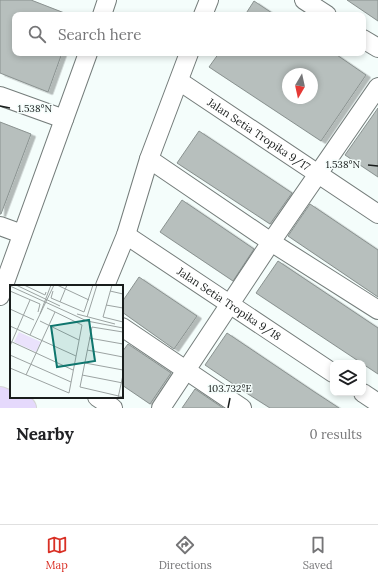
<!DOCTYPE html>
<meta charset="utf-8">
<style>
:root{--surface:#fff;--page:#f2f2f2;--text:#202124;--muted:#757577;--line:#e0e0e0;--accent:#d93025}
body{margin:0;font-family:Lora,serif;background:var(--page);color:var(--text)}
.controls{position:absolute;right:12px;bottom:12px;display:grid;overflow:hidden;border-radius:8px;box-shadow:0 2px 6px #0003}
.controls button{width:36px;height:36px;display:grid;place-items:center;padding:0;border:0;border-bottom:1px solid var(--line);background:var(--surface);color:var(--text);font:20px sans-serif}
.compass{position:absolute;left:282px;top:68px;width:36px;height:36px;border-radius:50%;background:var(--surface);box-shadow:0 2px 6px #0003;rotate:189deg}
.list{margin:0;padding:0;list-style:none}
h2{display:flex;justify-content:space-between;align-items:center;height:52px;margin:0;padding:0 16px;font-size:17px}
h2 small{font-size:13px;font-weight:400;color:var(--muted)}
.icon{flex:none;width:22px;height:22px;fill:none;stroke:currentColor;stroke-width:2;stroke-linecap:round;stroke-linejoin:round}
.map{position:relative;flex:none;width:378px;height:408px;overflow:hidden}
.search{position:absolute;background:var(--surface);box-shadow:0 2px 6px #0003;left:12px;right:12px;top:12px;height:44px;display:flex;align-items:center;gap:10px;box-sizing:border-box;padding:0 14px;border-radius:8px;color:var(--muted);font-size:15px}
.sheet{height:116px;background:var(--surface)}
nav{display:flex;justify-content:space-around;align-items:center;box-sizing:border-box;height:56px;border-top:1px solid var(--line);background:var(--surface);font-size:11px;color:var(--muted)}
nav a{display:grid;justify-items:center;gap:2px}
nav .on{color:var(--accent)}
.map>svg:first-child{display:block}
.building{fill:#b7bfbd;stroke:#8a9290;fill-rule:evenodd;filter:url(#shadow)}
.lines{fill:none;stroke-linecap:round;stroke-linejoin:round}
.minor-casing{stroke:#757d7b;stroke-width:20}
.major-casing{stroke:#d6d6d6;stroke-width:24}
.minor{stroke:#fff;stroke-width:18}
.major{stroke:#e5d9fc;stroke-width:22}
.ticks{fill:none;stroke:#191d1c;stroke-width:1.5}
.labels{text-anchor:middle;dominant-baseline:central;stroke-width:3;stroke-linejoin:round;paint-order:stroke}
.street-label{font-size:11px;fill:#191d1c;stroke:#f4fdfb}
.inset-road{fill:none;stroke:#9ca3a2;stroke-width:1}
.view{fill:#0f766e;fill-opacity:0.15;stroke:#0f766e;stroke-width:2}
.inset-edge{fill:none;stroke:#191d1c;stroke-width:2}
.ticks-label{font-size:10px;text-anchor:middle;fill:#191d1c;stroke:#f4fdfb;stroke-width:3;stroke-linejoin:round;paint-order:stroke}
</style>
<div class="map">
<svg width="378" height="408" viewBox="0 0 378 408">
<defs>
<filter id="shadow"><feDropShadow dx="4.5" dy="2.5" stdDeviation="0" flood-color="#0004"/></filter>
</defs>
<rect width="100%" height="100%" fill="#f4fdfb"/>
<g class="building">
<path d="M0,0H31L67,14L15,15V53H62L48,92L0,73Z"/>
<path d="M347,0H378V21Z"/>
<path d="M254,1L275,15H245Z"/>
<path d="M219,53H334L366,75L321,141L209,67ZM288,74H312V98H288Z"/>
<path d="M378,108V177L345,155Z"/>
<path d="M0,122L31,134L1,214H0Z"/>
<path d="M199,131L292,193L270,224L177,163Z"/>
<path d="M182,200L254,249L233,281L160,232Z"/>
<path d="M310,204L378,250V297L288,236Z"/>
<path d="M278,261L378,328V374L256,293Z"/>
<path d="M139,277L197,316L174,349L122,312V302Z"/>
<path d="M227,333L313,391L339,408H270L248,394L205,365Z"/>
<path d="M128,344L171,373L150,404L122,385V352Z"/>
<path d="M195,389L223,408H182Z"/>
</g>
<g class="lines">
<defs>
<g id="minor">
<path d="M304,0L327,15"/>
<path d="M102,15L107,0"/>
<path d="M203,15L209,0"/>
<path d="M363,39L378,48"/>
<path id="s1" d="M179,81L378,214"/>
<path d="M0,96L64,119"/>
<path d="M149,159L271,242L378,310"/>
<path d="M0,226L22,234"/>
<path id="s2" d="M126,235L333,373"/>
<path d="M105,286L126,235L149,159L189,53"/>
<path d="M0,296L88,53"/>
<path d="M122,327L242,408"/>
<path d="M363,393L378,403"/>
<path d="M97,397L113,408"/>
<path d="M161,408L271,242L378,87"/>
</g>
<path id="major" d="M0,398L25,408"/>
</defs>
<use href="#minor" class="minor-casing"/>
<use href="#major" class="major-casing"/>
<use href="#minor" class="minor"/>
<use href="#major" class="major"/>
</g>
<path class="ticks" d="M0,106L10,108M368,165L378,166M228,408L230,398"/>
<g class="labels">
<g class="street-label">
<text stroke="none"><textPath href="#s1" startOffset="96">Jalan Setia Tropika 9/17</textPath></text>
<text stroke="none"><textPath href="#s2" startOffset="124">Jalan Setia Tropika 9/18</textPath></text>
</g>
</g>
<g transform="translate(10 285)">
<rect width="113" height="113" fill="#f4fdfb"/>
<path d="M9,47L31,57L26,67L4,57Z" fill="#eae2fc"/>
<path class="inset-road" d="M6,0L50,21M14,0L35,10L36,7M47,0L79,15M102,0L93,32L113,37M0,1L77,36L113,43M0,6L30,19L28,27M43,6L41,13L74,27L83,0M100,6L113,9M50,17L57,0M96,20L113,23M0,24L24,35M30,29L41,0M67,29L105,39M77,32L87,0M30,36L69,55M0,41L66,71M113,47L82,42L70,102L113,112M20,50L44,0M79,53L113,59M0,56L63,85M0,61L20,15M77,65L113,72M0,70L61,97M75,78L113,85M0,83L59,108L72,40L37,23M16,90L45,27M72,90L113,98M108,113L113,90"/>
<path class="view" d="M79,35L85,76L47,82L41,41Z"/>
<rect width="113" height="113" class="inset-edge"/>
</g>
<g class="ticks-label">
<text x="35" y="112">1.538°N</text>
<text x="343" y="168">1.538°N</text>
<text x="230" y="392">103.732°E</text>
</g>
</svg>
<div class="controls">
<button><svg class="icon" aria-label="layers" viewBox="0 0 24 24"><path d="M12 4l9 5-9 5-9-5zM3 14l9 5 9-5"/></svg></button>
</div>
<svg class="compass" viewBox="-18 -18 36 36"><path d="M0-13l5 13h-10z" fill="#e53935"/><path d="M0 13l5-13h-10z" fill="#757577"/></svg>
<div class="search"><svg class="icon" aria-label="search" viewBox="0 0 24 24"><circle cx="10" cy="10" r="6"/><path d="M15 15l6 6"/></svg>Search here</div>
</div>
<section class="sheet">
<h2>Nearby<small>0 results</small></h2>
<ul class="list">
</ul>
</section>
<nav>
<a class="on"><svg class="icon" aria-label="map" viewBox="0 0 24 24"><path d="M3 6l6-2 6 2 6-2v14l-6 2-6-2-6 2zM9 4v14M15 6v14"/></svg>Map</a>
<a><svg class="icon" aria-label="directions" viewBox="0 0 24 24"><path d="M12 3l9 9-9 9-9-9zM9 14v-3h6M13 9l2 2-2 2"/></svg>Directions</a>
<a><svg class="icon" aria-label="saved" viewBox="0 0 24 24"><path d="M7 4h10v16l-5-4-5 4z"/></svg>Saved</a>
</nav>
